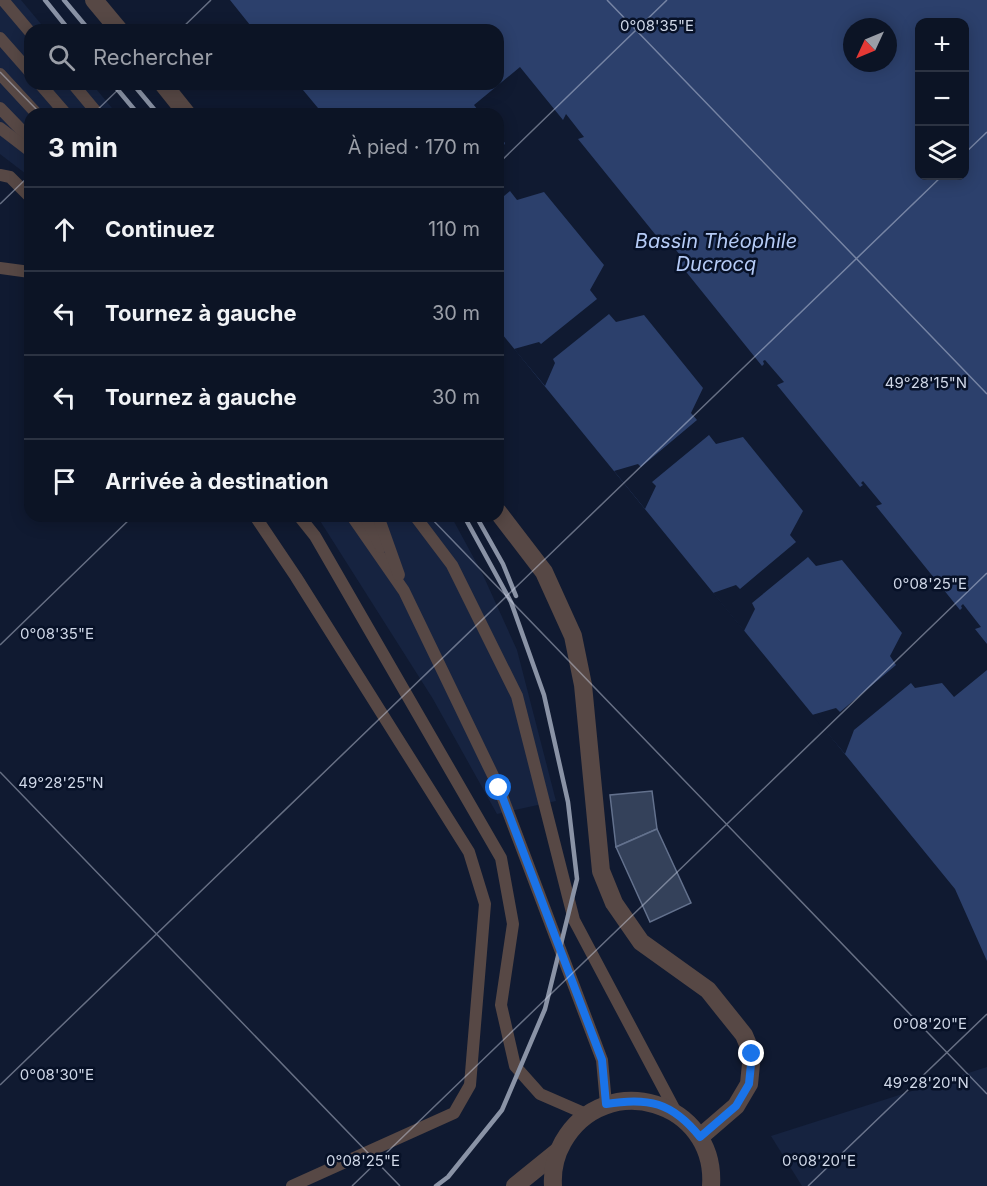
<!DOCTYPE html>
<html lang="fr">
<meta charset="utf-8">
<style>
:root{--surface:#0c1425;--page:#151d2d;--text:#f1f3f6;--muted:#9a9ea7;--line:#2c3342}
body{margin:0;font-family:Inter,sans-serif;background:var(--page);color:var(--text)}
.controls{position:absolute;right:18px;top:18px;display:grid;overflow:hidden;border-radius:12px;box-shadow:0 3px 15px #0003}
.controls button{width:54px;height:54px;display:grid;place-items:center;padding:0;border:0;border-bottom:2px solid var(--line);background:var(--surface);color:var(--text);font:30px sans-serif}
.compass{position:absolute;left:843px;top:18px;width:54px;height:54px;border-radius:50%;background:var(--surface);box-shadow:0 3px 15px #0003;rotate:226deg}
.stop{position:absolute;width:18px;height:18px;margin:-14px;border:4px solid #1a73e8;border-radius:50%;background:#fff}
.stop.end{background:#1a73e8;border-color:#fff;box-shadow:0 2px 6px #0008}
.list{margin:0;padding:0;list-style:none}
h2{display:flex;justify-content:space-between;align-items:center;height:78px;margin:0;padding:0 24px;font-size:26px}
h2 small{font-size:20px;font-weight:400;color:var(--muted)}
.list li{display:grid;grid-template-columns:39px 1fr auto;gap:18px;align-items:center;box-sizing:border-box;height:84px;padding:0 24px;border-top:2px solid var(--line)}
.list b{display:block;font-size:22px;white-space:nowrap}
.list em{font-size:20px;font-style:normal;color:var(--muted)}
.icon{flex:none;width:33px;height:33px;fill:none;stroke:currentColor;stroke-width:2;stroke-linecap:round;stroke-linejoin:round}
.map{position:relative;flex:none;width:987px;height:1186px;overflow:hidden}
.search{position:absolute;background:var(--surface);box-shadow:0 3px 15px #0003;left:24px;top:24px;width:480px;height:66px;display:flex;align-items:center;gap:15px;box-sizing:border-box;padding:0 21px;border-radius:18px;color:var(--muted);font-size:22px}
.panel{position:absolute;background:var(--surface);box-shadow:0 3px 15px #0003;left:24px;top:108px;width:480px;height:414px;border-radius:18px}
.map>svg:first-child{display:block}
.built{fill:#162340}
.water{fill:#2c406c;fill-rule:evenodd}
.pier{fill:#101a31}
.building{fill:#34415a;stroke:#63718d;stroke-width:1.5}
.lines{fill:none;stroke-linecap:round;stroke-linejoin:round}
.lane{stroke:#574845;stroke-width:12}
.street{stroke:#574845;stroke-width:18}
.rail{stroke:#8a93a6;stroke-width:4.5}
.route{stroke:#1a73e8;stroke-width:8}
.ticks{fill:none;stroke:#d0d8e8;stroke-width:1.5;stroke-opacity:0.45}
.labels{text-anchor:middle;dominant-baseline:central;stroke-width:5;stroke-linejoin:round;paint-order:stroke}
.water-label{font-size:20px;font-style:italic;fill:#b5cbf6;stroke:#071127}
.ticks-label{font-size:15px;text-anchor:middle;fill:#d0d8e8;stroke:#071127;stroke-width:5;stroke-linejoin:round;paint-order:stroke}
</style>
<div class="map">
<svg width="987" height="1186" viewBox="0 0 987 1186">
<rect width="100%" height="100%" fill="#101a31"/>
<g class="built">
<path d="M0,0H21L46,30H30V84H92L117,114H30V177L0,154Z"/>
<path d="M317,516H451L483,575L517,650L556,801L497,814L433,699Z"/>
<path d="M987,1067V1186H802L771,1136Z"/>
</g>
<path class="water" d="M230,0H987V961L955,889L498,329V114H323L298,84H498V30H254ZM920,22H964V176H920ZM852,27H888V63H852Z"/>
<path class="pier" d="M520,67L563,120L566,114L584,137L578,139L663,244L666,242L664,240L666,238L685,261L679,263L762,366L764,364L763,361L765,360L784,382L777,385L860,487L863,485L861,483L863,481L882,504L876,506L960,610L962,608L961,606L963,604L981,627L975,629L987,644V670L954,697L942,683L915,688L911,683L854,730L845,754L812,715L836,708L840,712L896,665L890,656L902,633L842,560L816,566L808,557L752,603L755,609L744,631L713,593L736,585L740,589L796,542L790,535L803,511L743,437L716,444L709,435L652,482L656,486L645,509L614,471L638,464L641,467L697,420L691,413L703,388L644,315L616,322L609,314L553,359L555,363L545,386L514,349L539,342L541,344L597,299L590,290L604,265L544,192L517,200L510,191L498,201V158L505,143L498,135V114H481L474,105Z"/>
<g class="building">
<path d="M652,791L657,829L616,847L610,795Z"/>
<path d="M657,829L691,903L650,922L616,847Z"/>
</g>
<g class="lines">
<g class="lane">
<path d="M3,0L30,32"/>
<path d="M0,38L30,72"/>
<path d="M0,74L37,114"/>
<path d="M40,84L66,114"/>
<path d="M73,84L98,114"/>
<path d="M0,108L30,139"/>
<path d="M0,128L30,151"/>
<path d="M0,175L10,177L30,197"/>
<path d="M0,268L30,272"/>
<path d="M255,516L296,577L469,852L485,904L470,1085L454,1113L292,1186"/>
<path d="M299,516L315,536L501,858L513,924L501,1005L515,1066L540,1094L586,1114"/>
<path d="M352,516L404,591L499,788L602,1060L606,1104"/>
<path d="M365,516L381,547"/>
<path d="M378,516L399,575"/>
<path d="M415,516L452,565L517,696L574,920L677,1114"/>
</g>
<g class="street">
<path d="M94,0L119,30"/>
<path d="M163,84L187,114"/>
<path d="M498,512L544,572L573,636L583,685L601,871L614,903L641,942L708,990L744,1035L752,1054L749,1084L736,1106L700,1137"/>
<path d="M515,1186L557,1152"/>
<path d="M553,1186C552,1170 555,1156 563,1142C605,1068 717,1101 711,1186"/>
</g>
<g class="rail">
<path d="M45,0L69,30"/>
<path d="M64,0L89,30"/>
<path d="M113,84L138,114"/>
<path d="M133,84L158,114"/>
<path d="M476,516L503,564L516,596"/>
<path d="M436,1186L448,1177L502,1110L545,1009L577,879L568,802L544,695L511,602L464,516"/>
</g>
</g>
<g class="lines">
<path class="route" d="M499,788L602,1060L606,1104C648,1097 672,1102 700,1137L736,1106L749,1084L752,1054"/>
</g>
<path class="ticks" d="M607,0L987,394M180,30L211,0M0,72L41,114M93,114L124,84M964,154L987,132M498,164L667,0M0,204L30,175M429,516L987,1094M0,645L133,516M0,772L400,1186M0,1085L942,176M352,1186L987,573M808,1186L987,1014"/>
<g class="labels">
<g class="water-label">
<text x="716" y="241">Bassin Théophile<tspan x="716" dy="23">Ducrocq</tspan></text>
</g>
</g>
<g class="ticks-label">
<text x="657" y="31">0°08'35"E</text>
<text x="926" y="388">49°28'15"N</text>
<text x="930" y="589">0°08'25"E</text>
<text x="57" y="639">0°08'35"E</text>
<text x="61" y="788">49°28'25"N</text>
<text x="930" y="1029">0°08'20"E</text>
<text x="57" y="1080">0°08'30"E</text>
<text x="926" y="1088">49°28'20"N</text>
<text x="363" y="1166">0°08'25"E</text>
<text x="819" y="1166">0°08'20"E</text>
</g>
</svg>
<div class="controls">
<button>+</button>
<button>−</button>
<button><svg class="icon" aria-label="layers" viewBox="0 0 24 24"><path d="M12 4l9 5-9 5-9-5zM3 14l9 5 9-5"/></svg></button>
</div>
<svg class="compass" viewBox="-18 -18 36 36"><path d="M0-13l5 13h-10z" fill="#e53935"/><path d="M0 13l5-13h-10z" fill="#9a9ea7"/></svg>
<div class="stop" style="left:499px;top:788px"></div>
<div class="stop end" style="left:752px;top:1054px"></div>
<div class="search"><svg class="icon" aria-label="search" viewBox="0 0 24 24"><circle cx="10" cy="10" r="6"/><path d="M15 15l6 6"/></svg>Rechercher</div>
<section class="panel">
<h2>3 min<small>À pied · 170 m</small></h2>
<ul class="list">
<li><svg class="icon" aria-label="ahead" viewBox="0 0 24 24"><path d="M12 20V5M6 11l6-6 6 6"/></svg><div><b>Continuez</b></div><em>110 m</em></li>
<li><svg class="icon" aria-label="left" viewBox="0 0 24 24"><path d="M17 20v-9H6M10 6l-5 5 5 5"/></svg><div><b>Tournez à gauche</b></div><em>30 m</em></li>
<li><svg class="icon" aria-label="left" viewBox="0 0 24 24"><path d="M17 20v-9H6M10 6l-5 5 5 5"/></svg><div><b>Tournez à gauche</b></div><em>30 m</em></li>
<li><svg class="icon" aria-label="arrive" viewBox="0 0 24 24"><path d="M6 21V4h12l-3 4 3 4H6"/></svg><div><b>Arrivée à destination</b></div></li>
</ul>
</section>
</div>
